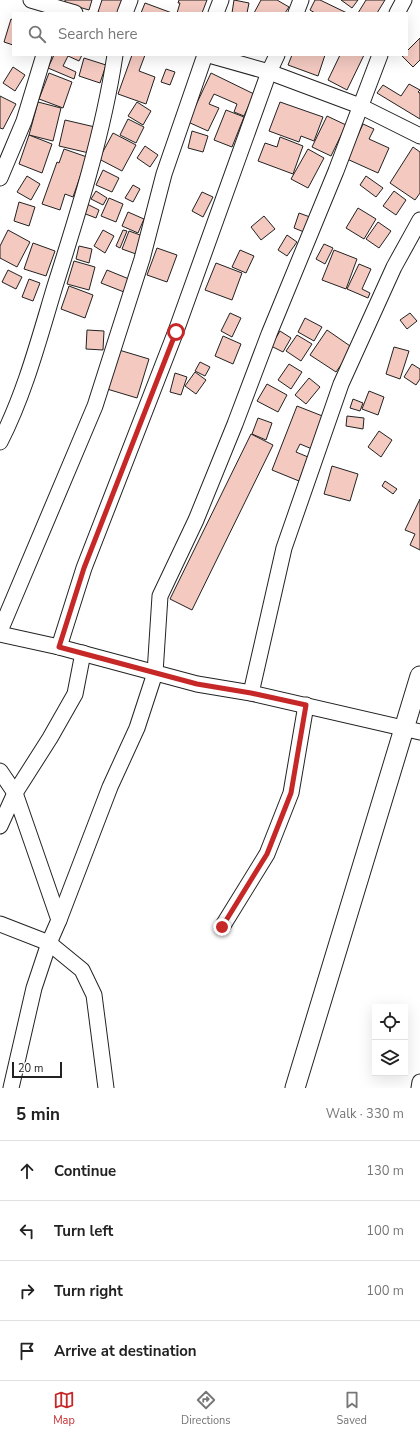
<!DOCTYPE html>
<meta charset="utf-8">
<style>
:root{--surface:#fff;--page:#f6f6f6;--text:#222;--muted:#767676;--line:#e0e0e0;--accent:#c62828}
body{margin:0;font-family:"Nunito Sans",sans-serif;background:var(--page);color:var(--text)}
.controls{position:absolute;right:12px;bottom:12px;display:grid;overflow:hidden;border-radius:0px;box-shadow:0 4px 16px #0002}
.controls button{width:36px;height:36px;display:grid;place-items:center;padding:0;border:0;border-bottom:1px solid var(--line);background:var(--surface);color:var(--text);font:20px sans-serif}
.scale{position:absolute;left:12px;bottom:10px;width:50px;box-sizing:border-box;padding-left:4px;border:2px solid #222;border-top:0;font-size:11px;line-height:14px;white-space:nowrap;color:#222;-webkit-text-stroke:3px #fff;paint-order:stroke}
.stop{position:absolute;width:12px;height:12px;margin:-9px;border:3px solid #c62828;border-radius:50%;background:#fff}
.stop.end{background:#c62828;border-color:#fff;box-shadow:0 1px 4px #0008}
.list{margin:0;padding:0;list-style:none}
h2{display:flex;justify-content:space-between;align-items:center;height:52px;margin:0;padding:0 16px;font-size:17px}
h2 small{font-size:13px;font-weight:400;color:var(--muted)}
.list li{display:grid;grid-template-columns:26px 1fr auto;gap:12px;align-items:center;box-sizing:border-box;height:60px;padding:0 16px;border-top:1px solid var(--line)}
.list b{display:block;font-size:15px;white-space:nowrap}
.list em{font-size:13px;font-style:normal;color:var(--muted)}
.icon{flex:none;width:22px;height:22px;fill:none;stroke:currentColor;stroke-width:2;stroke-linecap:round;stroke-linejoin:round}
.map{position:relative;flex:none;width:420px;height:1088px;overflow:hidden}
.search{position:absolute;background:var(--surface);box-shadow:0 4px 16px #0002;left:12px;right:12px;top:12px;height:44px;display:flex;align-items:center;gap:10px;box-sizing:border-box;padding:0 14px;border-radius:0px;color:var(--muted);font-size:15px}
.sheet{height:292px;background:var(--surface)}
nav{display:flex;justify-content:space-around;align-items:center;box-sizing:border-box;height:56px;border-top:1px solid var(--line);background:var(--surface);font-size:11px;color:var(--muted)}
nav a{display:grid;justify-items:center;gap:2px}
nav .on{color:var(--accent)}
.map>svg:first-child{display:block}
.building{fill:#f3c9c0;stroke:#222}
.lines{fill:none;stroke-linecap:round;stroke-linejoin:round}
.minor-casing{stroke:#222;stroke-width:17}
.tertiary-casing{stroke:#222;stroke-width:21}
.minor{stroke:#fff;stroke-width:15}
.tertiary{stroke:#fff;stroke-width:19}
.route{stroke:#c62828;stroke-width:5}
</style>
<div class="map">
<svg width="420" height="1088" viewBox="0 0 420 1088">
<rect width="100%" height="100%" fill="#fff"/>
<g class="building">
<path d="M65,0H92L89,10L65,3Z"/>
<path d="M102,0H124L121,13H102L98,12Z"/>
<path d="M179,0H207L202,13H177L180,3H178Z"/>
<path d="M234,0L249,3L247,13H232Z"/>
<path d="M261,0H277L289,7L285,13H254Z"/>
<path d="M315,0H320L347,13H315L310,10Z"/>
<path d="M341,0H358L352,8Z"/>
<path d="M366,0H385L377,13H358Z"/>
<path d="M145,3L172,13H141Z"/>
<path d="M11,19L13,20V45L4,42Z"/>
<path d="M420,38V60L413,67L402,56L407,55V51Z"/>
<path d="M54,55H82L79,61L68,56L63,66L76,72L74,79L48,68Z"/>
<path d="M132,55H145L139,71L155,77L146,104L118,94Z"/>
<path d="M292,55H325L318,76L288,65Z"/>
<path d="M340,55H364L347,90L328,80Z"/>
<path d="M84,58L106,65L100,83L79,76Z"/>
<path d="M13,67L25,75L15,91L3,83Z"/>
<path d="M166,69L175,72L170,85L161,82Z"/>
<path d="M49,73L72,82L63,108L39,99Z"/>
<path d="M211,73L254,94L244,116L234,112L237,104L214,94L209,104L219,108L208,131L188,122Z"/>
<path d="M409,84L420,90L418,92L420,93V119L377,93L383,85L401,96Z"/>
<path d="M0,96L16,104L3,129L0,128Z"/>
<path d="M38,102L61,108L53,141L29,135Z"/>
<path d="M137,102L151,111L143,125L128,116Z"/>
<path d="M280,102L323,117L314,141L301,136L299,142L269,131Z"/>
<path d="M226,110L244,117L232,147L214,140Z"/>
<path d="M327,116L346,125L331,156L312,147Z"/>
<path d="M128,119L144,127L136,143L120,135Z"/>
<path d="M65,120L95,127L89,153L59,146Z"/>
<path d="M363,124L374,129L369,139L389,148L378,173L347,159Z"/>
<path d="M192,131L208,136L203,152L188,148Z"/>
<path d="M113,133L136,145L122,171L99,159Z"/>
<path d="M29,135L52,144L42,173L19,164Z"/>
<path d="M280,137L303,146L293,174L258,161L265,143L277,147Z"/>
<path d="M145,146L158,155L150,167L137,158Z"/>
<path d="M413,147L420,152V193L415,200L390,183Z"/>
<path d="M64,149L87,157L73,197L65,194L60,210L42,204L57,162L59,163Z"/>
<path d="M308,149L324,158L308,188L291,179Z"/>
<path d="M103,170L119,178L112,192L96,185Z"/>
<path d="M27,176L40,184L31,200L17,192Z"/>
<path d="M366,176L383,188L376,197L360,185Z"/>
<path d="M133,185L140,189L133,202L125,198Z"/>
<path d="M96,191L107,198L103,205L91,199Z"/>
<path d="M394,191L406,200L396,215L383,206Z"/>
<path d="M202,192L213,197L203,217L192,211Z"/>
<path d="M109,198L123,204L116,222L101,216Z"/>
<path d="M19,202L35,207L29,226L14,221Z"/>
<path d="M87,204L99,210L96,218L83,213Z"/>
<path d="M358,208L376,219L364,239L346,228Z"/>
<path d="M128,212L144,219L138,233L122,226Z"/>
<path d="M299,213L310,217L304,232L294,228Z"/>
<path d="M264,216L275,229L261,240L251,227Z"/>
<path d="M378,222L391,231L379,248L366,239Z"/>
<path d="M8,230L30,242L17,267L0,258V246Z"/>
<path d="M103,230L114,236L105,253L94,246Z"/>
<path d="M123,230L127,231L120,248L116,246Z"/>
<path d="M129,231L143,236L136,254L122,249Z"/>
<path d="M287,235L297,242L287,256L278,250Z"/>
<path d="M33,243L55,251L46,276L24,269Z"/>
<path d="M324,244L333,248L325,264L316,259Z"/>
<path d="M79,246L92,249L89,263L76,259Z"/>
<path d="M157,248L177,255L167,282L147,275Z"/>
<path d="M240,250L254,256L246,273L232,267Z"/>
<path d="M334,250L357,259L346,289L322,280Z"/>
<path d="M74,261L95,267L89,290L67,284Z"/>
<path d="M216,263L242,273L232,300L205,290Z"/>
<path d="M359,264L371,269L362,289L370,293L368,298L347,289Z"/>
<path d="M8,270L22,277L16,289L2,282Z"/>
<path d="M107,270L129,279L124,292L101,283Z"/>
<path d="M29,279L40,283L33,301L22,297Z"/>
<path d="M69,286L93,295L85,318L61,309Z"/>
<path d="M230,313L241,318L232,337L221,331Z"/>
<path d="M410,313L417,321L407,329L400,320Z"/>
<path d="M305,318L322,327L314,341L298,332Z"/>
<path d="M87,330L104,331L103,350L86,349Z"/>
<path d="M327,330L353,348L336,372L310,355Z"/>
<path d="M280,331L291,338L283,352L271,346Z"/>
<path d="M297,335L312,344L301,361L286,351Z"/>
<path d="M223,336L241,344L233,364L215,356Z"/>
<path d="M394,347L409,351L400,379L386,374Z"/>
<path d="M119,350L149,359L137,398L107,389Z"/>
<path d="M200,362L210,367L205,376L195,371Z"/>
<path d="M289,364L302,372L291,389L278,380Z"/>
<path d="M412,364L420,369V379L416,385L404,377Z"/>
<path d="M195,372L206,380L196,394L185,386Z"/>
<path d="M175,373L187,377L181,395L170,392Z"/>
<path d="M309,378L320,387L306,404L295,395Z"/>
<path d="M267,384L287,395L278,412L257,401Z"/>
<path d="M369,391L384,397L378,415L362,409Z"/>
<path d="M353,399L363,403L360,411L350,408Z"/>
<path d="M297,406L325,417L312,449L300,444L296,452L308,457L299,481L272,470Z"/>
<path d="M347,416L364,418L363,429L346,426Z"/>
<path d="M258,418L272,423L266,440L252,434Z"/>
<path d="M379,431L392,440L381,457L368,447Z"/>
<path d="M251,434L273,445L192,610L170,599Z"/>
<path d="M332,466L358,474L350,501L324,494Z"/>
<path d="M385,481L397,489L393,494L382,486Z"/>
<path d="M420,499V550L410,545L415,534L405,530Z"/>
</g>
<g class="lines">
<defs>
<g id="minor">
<path d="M31,0L75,13"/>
<path d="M125,13L130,0"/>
<path d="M216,13L221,0"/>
<path d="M296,13L301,0"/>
<path d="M397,13L404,0"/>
<path d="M209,55L269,72L360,106L420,136"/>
<path d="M0,178L24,121L44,55"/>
<path d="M0,442C25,393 39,339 55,286C79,210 103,134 115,55"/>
<path d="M0,631L95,406L142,259L164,174L205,55"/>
<path d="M0,634L59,647L197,684L251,693L420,732"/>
<path d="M59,647L84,568L176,331L269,72L277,55"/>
<path d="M251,693L284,548L341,384L394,267L420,220"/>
<path d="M0,771L15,793L59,920"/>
<path d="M0,826L15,793L50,738L75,694L83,653"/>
<path d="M0,924L49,943L82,970L94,995L106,1088"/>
<path d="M222,927L267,854L291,793L306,705"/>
<path d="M11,1088L34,988L49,943L59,920L110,787L137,728L155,673L160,596L196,520L235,424L269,334L336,171L380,55"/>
<path d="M419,1088L420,1082"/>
</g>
<path id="tertiary" d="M295,1088L420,676"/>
</defs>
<use href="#minor" class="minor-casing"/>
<use href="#tertiary" class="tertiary-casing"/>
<use href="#minor" class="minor"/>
<use href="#tertiary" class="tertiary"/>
</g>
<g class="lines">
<path class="route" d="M176,332L84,568L59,647L197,684L251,693L306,705L291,793L267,854L222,927"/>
</g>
</svg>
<div class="controls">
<button><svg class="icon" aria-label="locate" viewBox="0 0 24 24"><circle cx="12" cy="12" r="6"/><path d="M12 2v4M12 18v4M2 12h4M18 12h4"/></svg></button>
<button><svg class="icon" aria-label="layers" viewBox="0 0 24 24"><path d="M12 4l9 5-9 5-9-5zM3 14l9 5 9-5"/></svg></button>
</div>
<div class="scale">20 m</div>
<div class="stop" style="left:176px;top:332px"></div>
<div class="stop end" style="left:222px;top:927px"></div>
<div class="search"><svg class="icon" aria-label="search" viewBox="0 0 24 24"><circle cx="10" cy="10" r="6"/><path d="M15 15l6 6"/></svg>Search here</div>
</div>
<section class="sheet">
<h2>5 min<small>Walk · 330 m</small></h2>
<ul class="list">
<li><svg class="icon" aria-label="ahead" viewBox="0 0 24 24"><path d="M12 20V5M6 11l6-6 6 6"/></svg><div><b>Continue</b></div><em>130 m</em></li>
<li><svg class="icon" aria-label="left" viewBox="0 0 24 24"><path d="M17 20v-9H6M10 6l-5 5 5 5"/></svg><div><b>Turn left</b></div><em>100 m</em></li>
<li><svg class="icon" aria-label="right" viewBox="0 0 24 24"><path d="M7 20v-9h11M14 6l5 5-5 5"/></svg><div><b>Turn right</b></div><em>100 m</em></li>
<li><svg class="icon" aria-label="arrive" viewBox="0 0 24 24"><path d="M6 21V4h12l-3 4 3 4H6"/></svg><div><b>Arrive at destination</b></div></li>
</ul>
</section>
<nav>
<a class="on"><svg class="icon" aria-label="map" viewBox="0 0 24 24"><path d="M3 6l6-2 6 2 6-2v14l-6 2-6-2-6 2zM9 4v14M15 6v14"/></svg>Map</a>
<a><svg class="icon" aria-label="directions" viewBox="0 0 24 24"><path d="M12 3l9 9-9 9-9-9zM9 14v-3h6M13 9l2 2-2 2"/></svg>Directions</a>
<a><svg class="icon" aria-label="saved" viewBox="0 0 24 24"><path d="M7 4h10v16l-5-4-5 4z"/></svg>Saved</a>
</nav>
